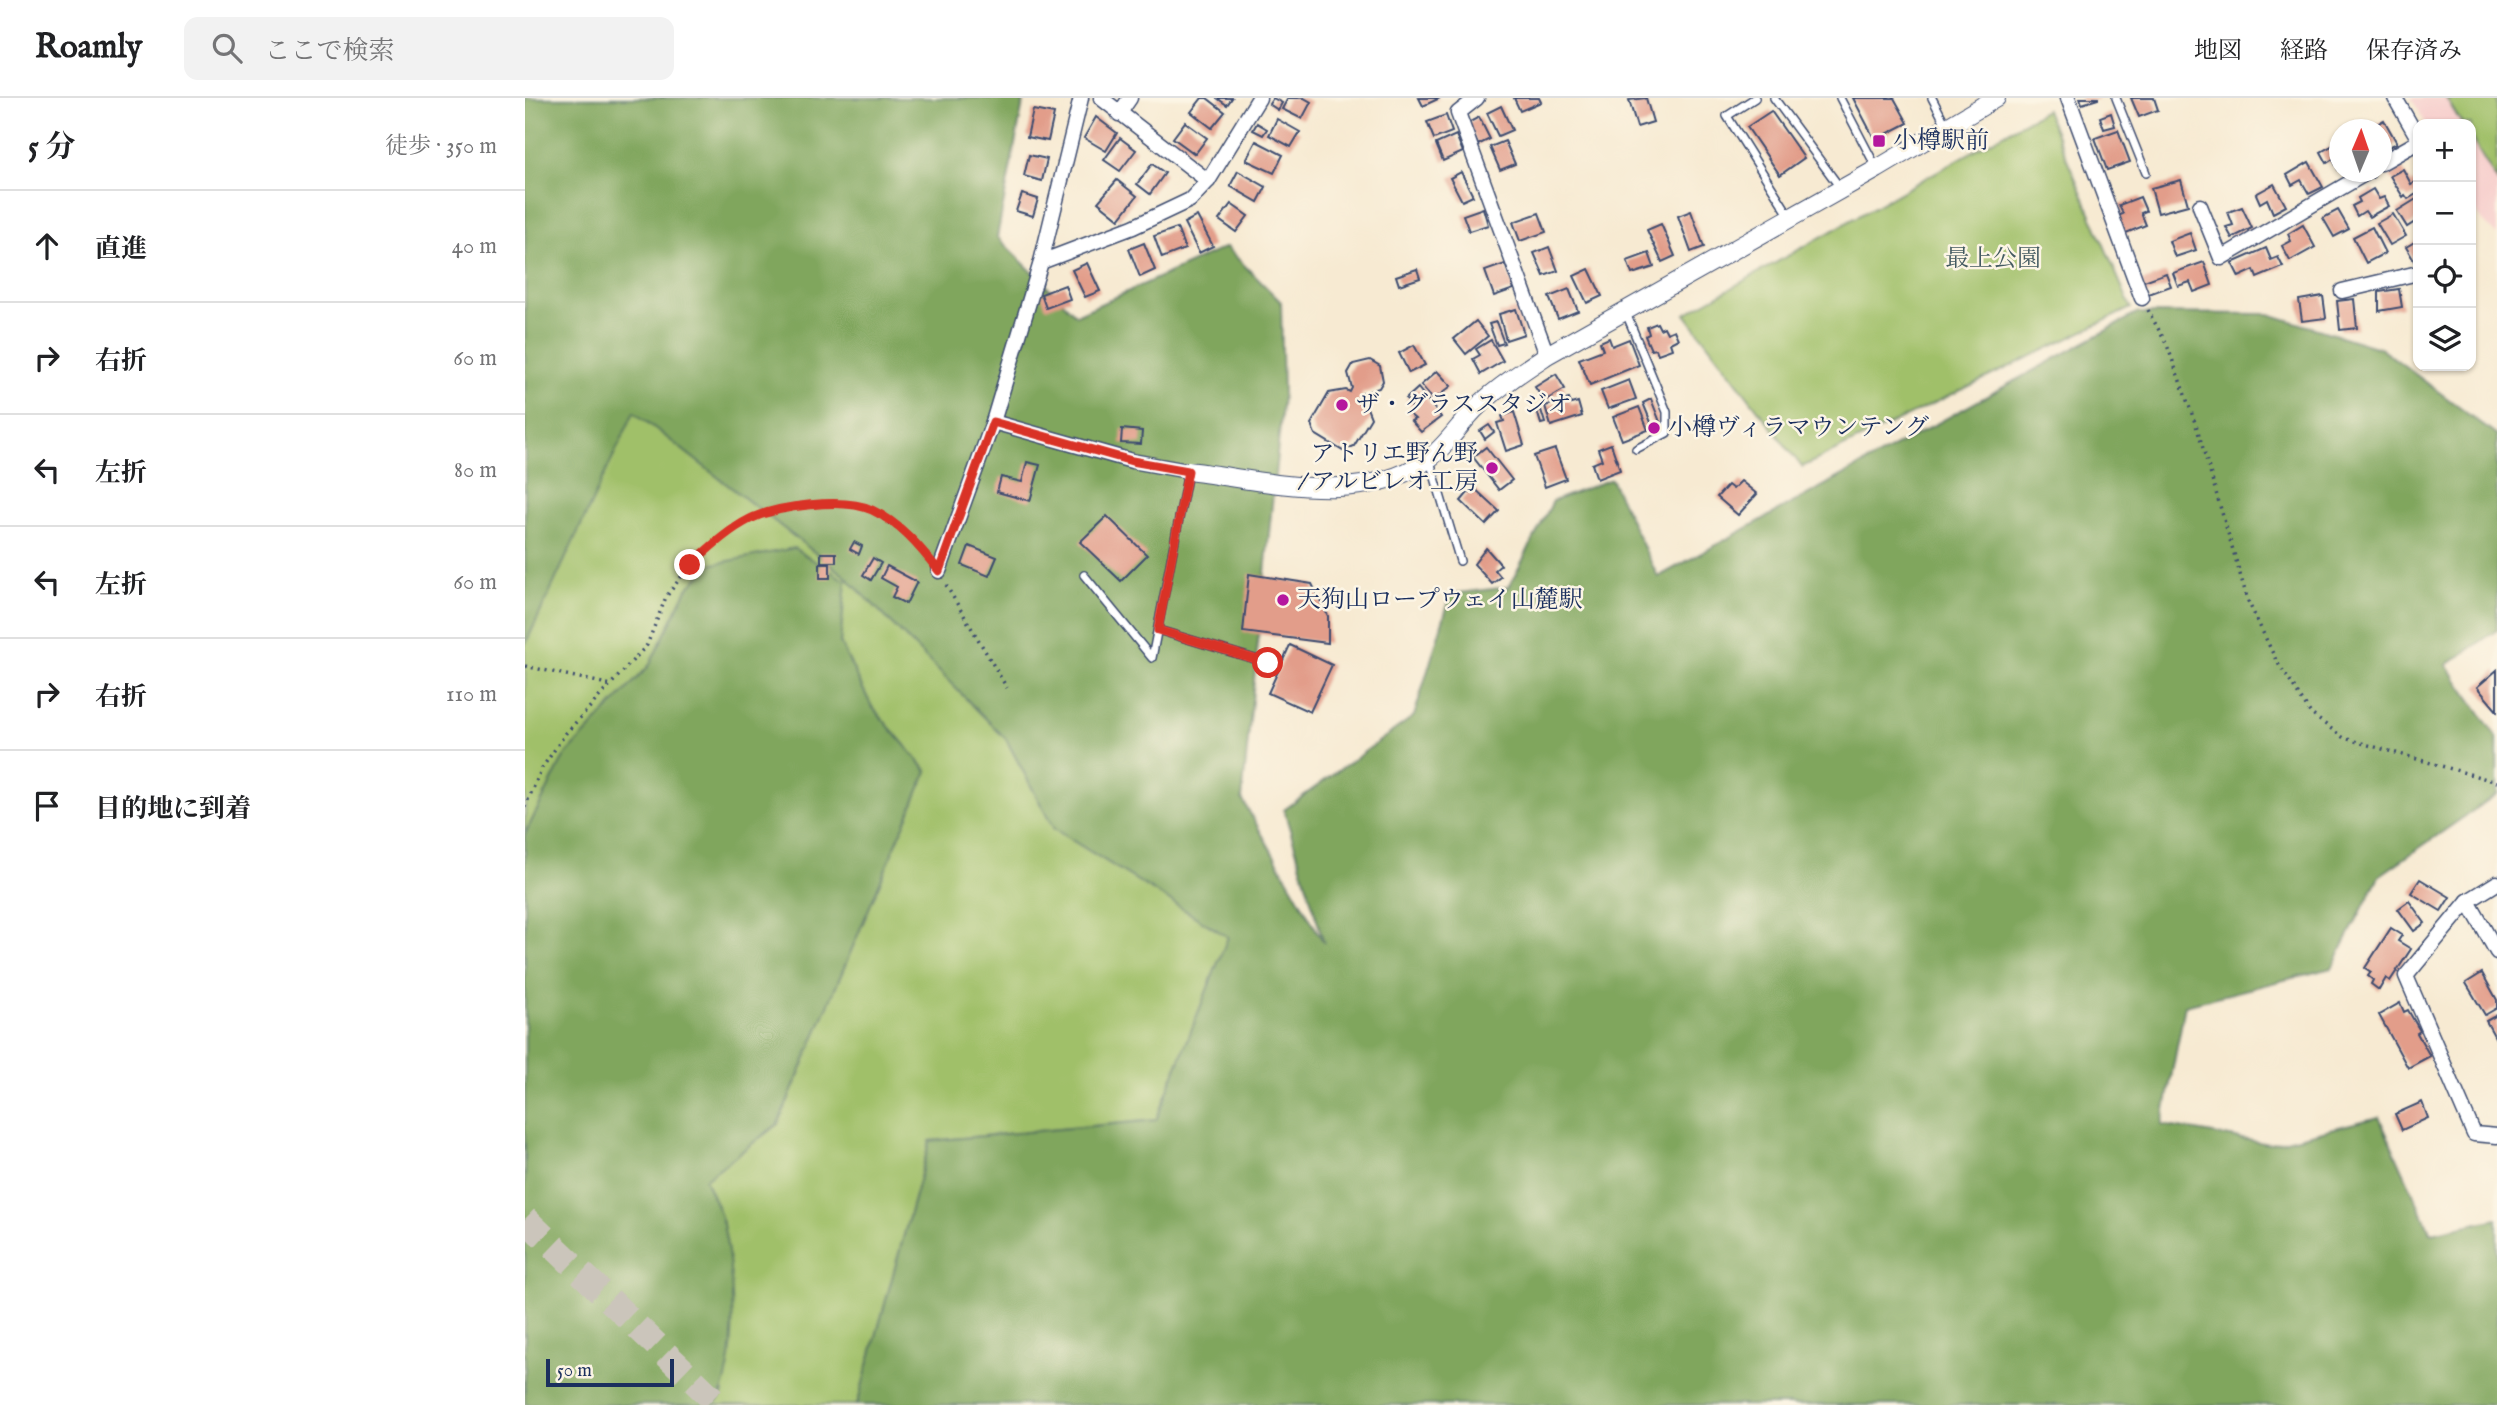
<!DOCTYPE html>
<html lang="ja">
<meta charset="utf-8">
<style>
:root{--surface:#fff;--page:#f2f2f2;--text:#202124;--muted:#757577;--line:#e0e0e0}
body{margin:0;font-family:"IM FELL English","Noto Serif JP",serif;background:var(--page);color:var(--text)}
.controls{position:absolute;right:21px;top:21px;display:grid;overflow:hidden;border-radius:14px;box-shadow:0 2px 5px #0004}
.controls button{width:63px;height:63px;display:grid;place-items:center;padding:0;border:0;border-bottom:2px solid var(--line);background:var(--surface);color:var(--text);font:35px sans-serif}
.compass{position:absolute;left:1804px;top:21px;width:63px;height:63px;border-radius:50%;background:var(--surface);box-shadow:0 2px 5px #0004;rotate:2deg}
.scale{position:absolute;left:21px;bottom:18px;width:128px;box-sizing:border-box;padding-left:7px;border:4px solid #1b2f5e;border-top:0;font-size:19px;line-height:24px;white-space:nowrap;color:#1b2f5e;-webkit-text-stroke:5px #fcf5e5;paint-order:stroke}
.stop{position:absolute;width:21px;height:21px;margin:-16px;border:5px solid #d93025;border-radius:50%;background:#fff}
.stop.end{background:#d93025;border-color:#fff;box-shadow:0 2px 7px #0008}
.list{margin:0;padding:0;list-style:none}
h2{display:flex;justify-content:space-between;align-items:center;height:91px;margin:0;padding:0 28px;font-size:30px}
h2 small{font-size:23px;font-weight:400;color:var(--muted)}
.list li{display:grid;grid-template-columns:46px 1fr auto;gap:21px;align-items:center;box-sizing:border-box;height:112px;padding:0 28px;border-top:2px solid var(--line)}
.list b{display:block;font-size:26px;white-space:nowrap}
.list em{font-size:23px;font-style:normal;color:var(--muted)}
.icon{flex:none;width:38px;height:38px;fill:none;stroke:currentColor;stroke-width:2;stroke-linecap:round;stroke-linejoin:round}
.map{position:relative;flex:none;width:1972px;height:1307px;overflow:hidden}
header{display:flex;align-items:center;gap:42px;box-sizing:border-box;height:98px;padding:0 35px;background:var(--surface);border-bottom:2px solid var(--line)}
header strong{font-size:33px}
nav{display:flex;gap:38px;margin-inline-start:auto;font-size:24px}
.search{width:490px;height:63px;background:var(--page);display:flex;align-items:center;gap:18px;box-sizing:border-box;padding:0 24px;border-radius:14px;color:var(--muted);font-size:26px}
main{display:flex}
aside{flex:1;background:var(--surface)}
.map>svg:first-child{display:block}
.built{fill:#f7d0ce}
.green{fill:#a0c069;stroke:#5e7864;stroke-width:2}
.forest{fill:#80a65d;stroke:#4e6a5e;stroke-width:2}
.building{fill:#e29d8a}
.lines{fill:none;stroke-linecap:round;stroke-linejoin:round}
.motorway-tunnel{stroke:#cbc5bb;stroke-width:26;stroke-dasharray:26 13;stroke-linecap:butt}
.service-casing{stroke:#3c4b6f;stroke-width:10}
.minor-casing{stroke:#3c4b6f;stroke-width:17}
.tertiary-casing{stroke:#3c4b6f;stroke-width:20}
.path{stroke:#3c4b6f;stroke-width:3.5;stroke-dasharray:2 5;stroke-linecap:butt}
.service{stroke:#fff;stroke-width:7}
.minor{stroke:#fff;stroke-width:14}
.tertiary{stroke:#fff;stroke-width:18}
.route{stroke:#d93025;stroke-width:9}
.poi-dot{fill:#b5179e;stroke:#fcf5e5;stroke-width:2.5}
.labels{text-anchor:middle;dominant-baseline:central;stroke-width:5;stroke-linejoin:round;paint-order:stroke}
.poi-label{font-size:24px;fill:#1b2f5e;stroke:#fcf5e5;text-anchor:start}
.park-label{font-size:24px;fill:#435a61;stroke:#fcf5e5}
</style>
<header>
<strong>Roamly</strong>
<div class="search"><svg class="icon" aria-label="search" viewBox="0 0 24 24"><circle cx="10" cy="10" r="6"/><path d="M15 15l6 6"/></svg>ここで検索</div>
<nav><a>地図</a><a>経路</a><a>保存済み</a></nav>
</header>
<main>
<aside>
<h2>5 分<small>徒歩 · 350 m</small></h2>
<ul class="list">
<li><svg class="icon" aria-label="ahead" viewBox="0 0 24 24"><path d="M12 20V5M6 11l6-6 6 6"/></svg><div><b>直進</b></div><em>40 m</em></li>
<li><svg class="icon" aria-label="right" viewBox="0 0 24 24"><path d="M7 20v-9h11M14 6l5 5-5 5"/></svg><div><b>右折</b></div><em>60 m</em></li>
<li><svg class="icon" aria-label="left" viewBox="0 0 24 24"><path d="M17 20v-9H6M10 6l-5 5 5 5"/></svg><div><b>左折</b></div><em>80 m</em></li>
<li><svg class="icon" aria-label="left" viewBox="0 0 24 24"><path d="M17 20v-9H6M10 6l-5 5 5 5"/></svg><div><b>左折</b></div><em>60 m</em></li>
<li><svg class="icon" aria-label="right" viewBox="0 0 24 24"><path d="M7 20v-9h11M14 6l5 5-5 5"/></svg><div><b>右折</b></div><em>110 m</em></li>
<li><svg class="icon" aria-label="arrive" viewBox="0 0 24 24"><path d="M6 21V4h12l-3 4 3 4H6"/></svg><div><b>目的地に到着</b></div></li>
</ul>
</aside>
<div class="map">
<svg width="1972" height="1307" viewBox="0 0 1972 1307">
<rect width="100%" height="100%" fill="#fcf5e5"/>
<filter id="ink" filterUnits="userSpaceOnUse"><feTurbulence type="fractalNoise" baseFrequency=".0143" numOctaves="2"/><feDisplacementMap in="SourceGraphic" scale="14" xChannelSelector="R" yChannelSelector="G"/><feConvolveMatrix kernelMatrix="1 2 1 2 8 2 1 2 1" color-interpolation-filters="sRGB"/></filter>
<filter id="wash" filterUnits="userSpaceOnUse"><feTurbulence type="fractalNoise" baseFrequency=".00686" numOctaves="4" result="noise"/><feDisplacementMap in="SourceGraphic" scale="28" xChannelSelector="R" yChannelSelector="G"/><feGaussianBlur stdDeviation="1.57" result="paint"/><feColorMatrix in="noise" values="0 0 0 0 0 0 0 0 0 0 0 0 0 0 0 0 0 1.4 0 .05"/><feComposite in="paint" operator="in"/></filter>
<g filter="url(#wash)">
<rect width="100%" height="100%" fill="#f7ead2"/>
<path class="built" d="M1886,0H1972V137L1954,119L1946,104V26H1901Z"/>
<g class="green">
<path d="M1921,0H1972V83L1946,40V26H1937Z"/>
<path d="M1521,12L1606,210L1277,369L1160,216Z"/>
<path d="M108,313L320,478L481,641L529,731L703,839L631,1022L405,1043L332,1307H190L198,1295V1125L180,1081L253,1026L402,673L347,609L315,545L321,483L162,491L124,568L39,659L0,736V547Z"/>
</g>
<g class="forest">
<path d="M0,0H499L472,139L551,217L701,149L756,204L758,298L717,701L799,845L759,712L889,618L926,496L984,489L1028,403L1086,381L1133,479L1613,215L1744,216L1857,251L1972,338V532L1922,567L1972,640V696L1854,778L1807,870L1660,907L1637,1027L1745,1046L1854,1019L1906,1135L1972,1121V1307H332L405,1043L631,1022L703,839L529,731L481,641L320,478L109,314L0,547Z"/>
<path d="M269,450L321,483L315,545L347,609L402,673L253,1026L180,1081C186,1096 195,1111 198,1126C208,1172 216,1267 190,1307H0V736L39,659L124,568L162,491L184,467Z"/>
</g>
<g id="blocks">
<g class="building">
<path d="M677,0H682L700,14L687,30L666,14Z"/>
<path d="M692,0H707L702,7Z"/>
<path d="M748,0L757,5L753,12L744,6Z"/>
<path d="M763,0H779L786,4L777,21L757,11Z"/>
<path d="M894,0H915L898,8Z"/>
<path d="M989,0H1014L1016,4L995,13Z"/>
<path d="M1121,0L1128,24L1112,29L1104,2Z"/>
<path d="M1328,0H1369L1383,25L1350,42Z"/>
<path d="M1555,0H1573V1L1557,6Z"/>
<path d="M1606,0H1629L1633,12L1614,19Z"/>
<path d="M976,8L987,32L973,38L962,15Z"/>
<path d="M508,12L529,16L523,43L502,39Z"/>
<path d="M1246,13L1279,60L1255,77L1222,29Z"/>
<path d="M1586,15L1590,28L1579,31L1575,19Z"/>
<path d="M921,17L927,34L909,41L902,24Z"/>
<path d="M571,19L592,35L581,53L559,40Z"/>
<path d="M954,19L965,41L953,47L943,25Z"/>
<path d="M752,21L775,34L766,49L744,37Z"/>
<path d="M1859,22L1872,45L1856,53V32H1842Z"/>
<path d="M660,24L682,40L670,56L648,40Z"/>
<path d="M732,25L742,31L738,37L728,32Z"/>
<path d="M1593,32L1605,64L1582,72L1570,40Z"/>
<path d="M931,37L938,54L918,63L911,46Z"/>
<path d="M595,40L611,52L595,73L579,62Z"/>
<path d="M731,43L758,57L749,75L721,62Z"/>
<path d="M980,43L990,66L975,72L965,49Z"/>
<path d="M1814,44V73L1808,61L1802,65L1796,54Z"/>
<path d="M504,57L522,61L517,83L499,78Z"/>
<path d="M1784,64L1798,89L1784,96L1776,82L1767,87L1762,77Z"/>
<path d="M627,66L640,75L625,96L612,86Z"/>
<path d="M1878,71L1886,86L1893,82V95L1883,101L1880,97L1878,99L1865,78Z"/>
<path d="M713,73L741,89L733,104L705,88Z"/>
<path d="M936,74L948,98L937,103L925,80Z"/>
<path d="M592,82L612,98L594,121L573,104Z"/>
<path d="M1656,82L1663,107L1633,115L1626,90Z"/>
<path d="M1749,86L1761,108L1748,115L1742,101L1735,105L1731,96Z"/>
<path d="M1848,91L1854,101L1859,99L1864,108L1844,119L1840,113L1832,118L1827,108L1835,104L1833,100Z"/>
<path d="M497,96L513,101L508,118L491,113Z"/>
<path d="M1615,99L1621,113L1616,115L1621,127L1601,135L1590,119L1598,116L1594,107Z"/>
<path d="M1893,100V122L1882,129L1872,113Z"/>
<path d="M706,106L723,118L711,134L694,122Z"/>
<path d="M1717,109L1727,130L1707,140L1701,129L1708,127L1703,114Z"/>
<path d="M958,110L963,127L944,133L938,117Z"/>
<path d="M1813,112L1824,131L1809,139L1798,120Z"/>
<path d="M1166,113L1179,149L1166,154L1153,118Z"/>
<path d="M1014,115L1021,134L995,143L988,124Z"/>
<path d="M1868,116L1881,138L1865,147L1852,125Z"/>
<path d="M672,118L688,148L674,155L659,125Z"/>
<path d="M1136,126L1150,158L1137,164L1122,132Z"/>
<path d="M1778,127L1790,149L1765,163L1757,148L1766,143L1763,136Z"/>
<path d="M1847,129L1860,155L1841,165L1828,139Z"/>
<path d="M652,130L660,151L637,160L629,138Z"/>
<path d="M1665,135L1671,152L1650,159L1644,143Z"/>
<path d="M1893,142V165L1891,166L1881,149Z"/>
<path d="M619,145L630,172L615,179L604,151Z"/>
<path d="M1024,149L1033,173L1019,178L1009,155Z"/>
<path d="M1741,150L1746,162L1753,159L1758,169L1732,180L1729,172L1714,179L1707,165Z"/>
<path d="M1124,155L1129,169L1107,176L1102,163Z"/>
<path d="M1679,164L1687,187L1669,194L1665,184L1653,188L1648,175Z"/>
<path d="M562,165L575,193L560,199L547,172Z"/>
<path d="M980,166L989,191L969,198L960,173Z"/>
<path d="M892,171L895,180L874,187L871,178Z"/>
<path d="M1064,171L1077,198L1062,205L1049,178Z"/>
<path d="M1641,175L1646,188L1621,197L1616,184Z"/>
<path d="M540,187L545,201L521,210L516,196Z"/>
<path d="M1044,191L1053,213L1033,221L1024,199Z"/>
<path d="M1874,191L1877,209L1854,213V194Z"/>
<path d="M1798,198L1801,220L1777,223L1774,202Z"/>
<path d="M1829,201L1832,230L1815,232L1812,203Z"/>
<path d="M991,211L999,236L981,242L974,216Z"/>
<path d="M951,223L963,238L941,256L929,241Z"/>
<path d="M971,224L979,245L972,247L964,226Z"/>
<path d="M1132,225L1135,231L1139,229L1142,235L1149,232L1153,241L1145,245L1147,251L1133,256L1131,251L1126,252L1120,238L1124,236L1122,229Z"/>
<path d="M1084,240L1087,248L1104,241L1114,267L1065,287L1054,261L1078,252L1075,244Z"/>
<path d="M966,242L978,263L956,276L948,261L955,257L951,251Z"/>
<path d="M889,247L900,267L884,275L874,255Z"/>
<path d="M845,262L855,268L858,283L854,290L838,295L833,304L842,310L846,320L829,348L818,353L790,336L786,326L804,295L821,292L825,294L827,290L823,275L828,266Z"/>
<path d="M912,273L926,288L909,302L896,287Z"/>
<path d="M1031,276L1040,291L1019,303L1010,289Z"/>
<path d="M1104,282L1111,301L1083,311L1076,293Z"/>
<path d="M893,290L916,319L896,334L886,323L890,321L883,315L888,311L881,301Z"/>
<path d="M1044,301L1046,306L1053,304L1057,318L1026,328L1020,308Z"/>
<path d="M1126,301L1135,324L1127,327L1118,305Z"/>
<path d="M1114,309L1123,332L1097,342L1088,319Z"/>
<path d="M1016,312L1020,325L1016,326L1012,313Z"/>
<path d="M989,314L999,347L981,353L972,325L979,323L977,318Z"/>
<path d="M964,327L969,334L960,341L955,333Z"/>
<path d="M597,331L617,333L616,346L596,345Z"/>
<path d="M1086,346L1095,372L1072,381L1067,366L1077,362L1073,351Z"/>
<path d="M961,349L987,382L974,392L948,359Z"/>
<path d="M1030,351L1041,381L1020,389L1009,358Z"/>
<path d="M502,364L515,367L505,403L472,394L476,379L497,384Z"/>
<path d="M1216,383L1232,396L1213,417L1192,399L1203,387L1208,391Z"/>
<path d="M948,389L974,413L961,427L936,403Z"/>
<path d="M582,418L622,457L596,483L555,444Z"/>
<path d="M329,444L337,448L334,456L325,451Z"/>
<path d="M444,448L472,459L464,478L437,467Z"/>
<path d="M961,450L976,467L970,472L976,479L967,486L949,466Z"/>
<rect x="296" y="455" width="15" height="9"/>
<path d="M348,460L356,465L346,482L338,477Z"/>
<rect x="295" y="466" width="10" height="14"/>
<path d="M362,468L392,484L381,506L367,499L372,489L356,480Z"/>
<path d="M724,476L787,486L803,518V545L718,534Z"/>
<path d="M765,547L807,567L785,614L743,595Z"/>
<path d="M1972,572V613L1952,589Z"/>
<path d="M1895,781L1925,799L1916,813L1886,795Z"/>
<path d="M1884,803L1900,825L1889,833L1873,811Z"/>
<path d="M1866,830L1877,837L1873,843L1886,851L1865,883L1861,880L1854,892L1846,886L1848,882L1843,878L1846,874L1840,870Z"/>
<path d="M1957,875L1972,902V910L1960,917L1941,885Z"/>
<path d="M1875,905L1879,914L1883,912L1895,933L1892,935L1905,958L1883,970L1854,917Z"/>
<path d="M1972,917V943L1961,923Z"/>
<path d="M1897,1004L1903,1020L1877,1032L1870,1016Z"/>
</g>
</g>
</g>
<g filter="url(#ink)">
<use href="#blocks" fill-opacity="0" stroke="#3c4b6f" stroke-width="2"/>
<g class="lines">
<path class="motorway-tunnel" d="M0,1121L194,1307"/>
<defs>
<g id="service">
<path d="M1230,0L1202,18L1266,120"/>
<path d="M1249,0L1316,91"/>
<path d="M1315,0L1352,71"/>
<path d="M1407,0L1421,27"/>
<path d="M1591,0L1621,75"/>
<path d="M1101,215L1142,314V335L1111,351"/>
<path d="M905,363L935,463"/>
<path d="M559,477L627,560L663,374"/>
<path d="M633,532L743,565"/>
</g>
<g id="minor">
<path d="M576,0L683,83"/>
<path d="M952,0L933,15L1022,257"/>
<path d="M1543,0L1617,200"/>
<path d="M1870,0L1893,40"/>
<path d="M594,16L605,0"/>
<path d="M1856,65L1893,44"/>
<path d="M1675,108L1696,160L1843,74"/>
<path d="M516,164L608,129L665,102L683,83L734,0"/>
<path d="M1817,193L1893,175"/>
<path d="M468,324L607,363L663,373"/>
<path d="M414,473L468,324L516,164L556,0"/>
<path d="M1972,785L1943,803L1881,878L1949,1036L1972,1038"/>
<path d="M1943,803L1972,854"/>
</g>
<path id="tertiary" d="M663,373C738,382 836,410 902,362C922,348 936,324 953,308C975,288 998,273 1022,257L1352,71L1471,0"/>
</defs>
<use href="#service" class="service-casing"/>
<use href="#minor" class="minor-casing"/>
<use href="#tertiary" class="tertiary-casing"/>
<g class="path">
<path d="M1623,212L1642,247L1672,330L1723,503L1751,562L1786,616L1819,640L1972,684"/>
<path d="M421,487L482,590"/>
<path d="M0,568L87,587"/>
<path d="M0,709L17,670L41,635L122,547L141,499L165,467L192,443L226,420L293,405L344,410L389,442L403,460"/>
</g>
<use href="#service" class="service"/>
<use href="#minor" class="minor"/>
<use href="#tertiary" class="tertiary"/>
</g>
</g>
<g class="lines" filter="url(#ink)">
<path class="route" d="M165,467C183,451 203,432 225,421C252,408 319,399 347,412C375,425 395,449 414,473L468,324L607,363L663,373L633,532L743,565"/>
</g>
<g class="poi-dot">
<rect x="1347" y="36" width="14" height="14" rx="3.5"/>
<circle cx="817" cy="307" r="7"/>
<circle cx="1129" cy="330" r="7"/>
<circle cx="967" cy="370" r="7"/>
<circle cx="758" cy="502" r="7"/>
</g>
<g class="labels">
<g class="poi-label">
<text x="1368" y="43">小樽駅前</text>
<text x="831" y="307">ザ・グラススタジオ</text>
<text x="1143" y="330">小樽ヴィラマウンテング</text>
<text x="953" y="356" text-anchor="end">アトリエ野ん野<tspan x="953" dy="28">/ アルビレオ工房</tspan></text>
<text x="772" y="502">天狗山ロープウェイ山麓駅</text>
</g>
<g class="park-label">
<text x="1468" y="161">最上公園</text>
</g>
</g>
</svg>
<div class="controls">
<button>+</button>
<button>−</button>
<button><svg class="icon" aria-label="locate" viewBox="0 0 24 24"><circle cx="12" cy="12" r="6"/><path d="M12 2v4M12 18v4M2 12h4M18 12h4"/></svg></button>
<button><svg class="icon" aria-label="layers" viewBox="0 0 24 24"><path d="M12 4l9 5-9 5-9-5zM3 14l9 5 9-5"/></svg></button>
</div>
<svg class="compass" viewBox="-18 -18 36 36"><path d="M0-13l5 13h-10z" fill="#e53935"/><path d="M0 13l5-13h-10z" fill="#757577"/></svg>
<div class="scale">50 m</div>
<div class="stop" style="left:743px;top:565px"></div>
<div class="stop end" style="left:165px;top:467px"></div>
</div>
</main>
